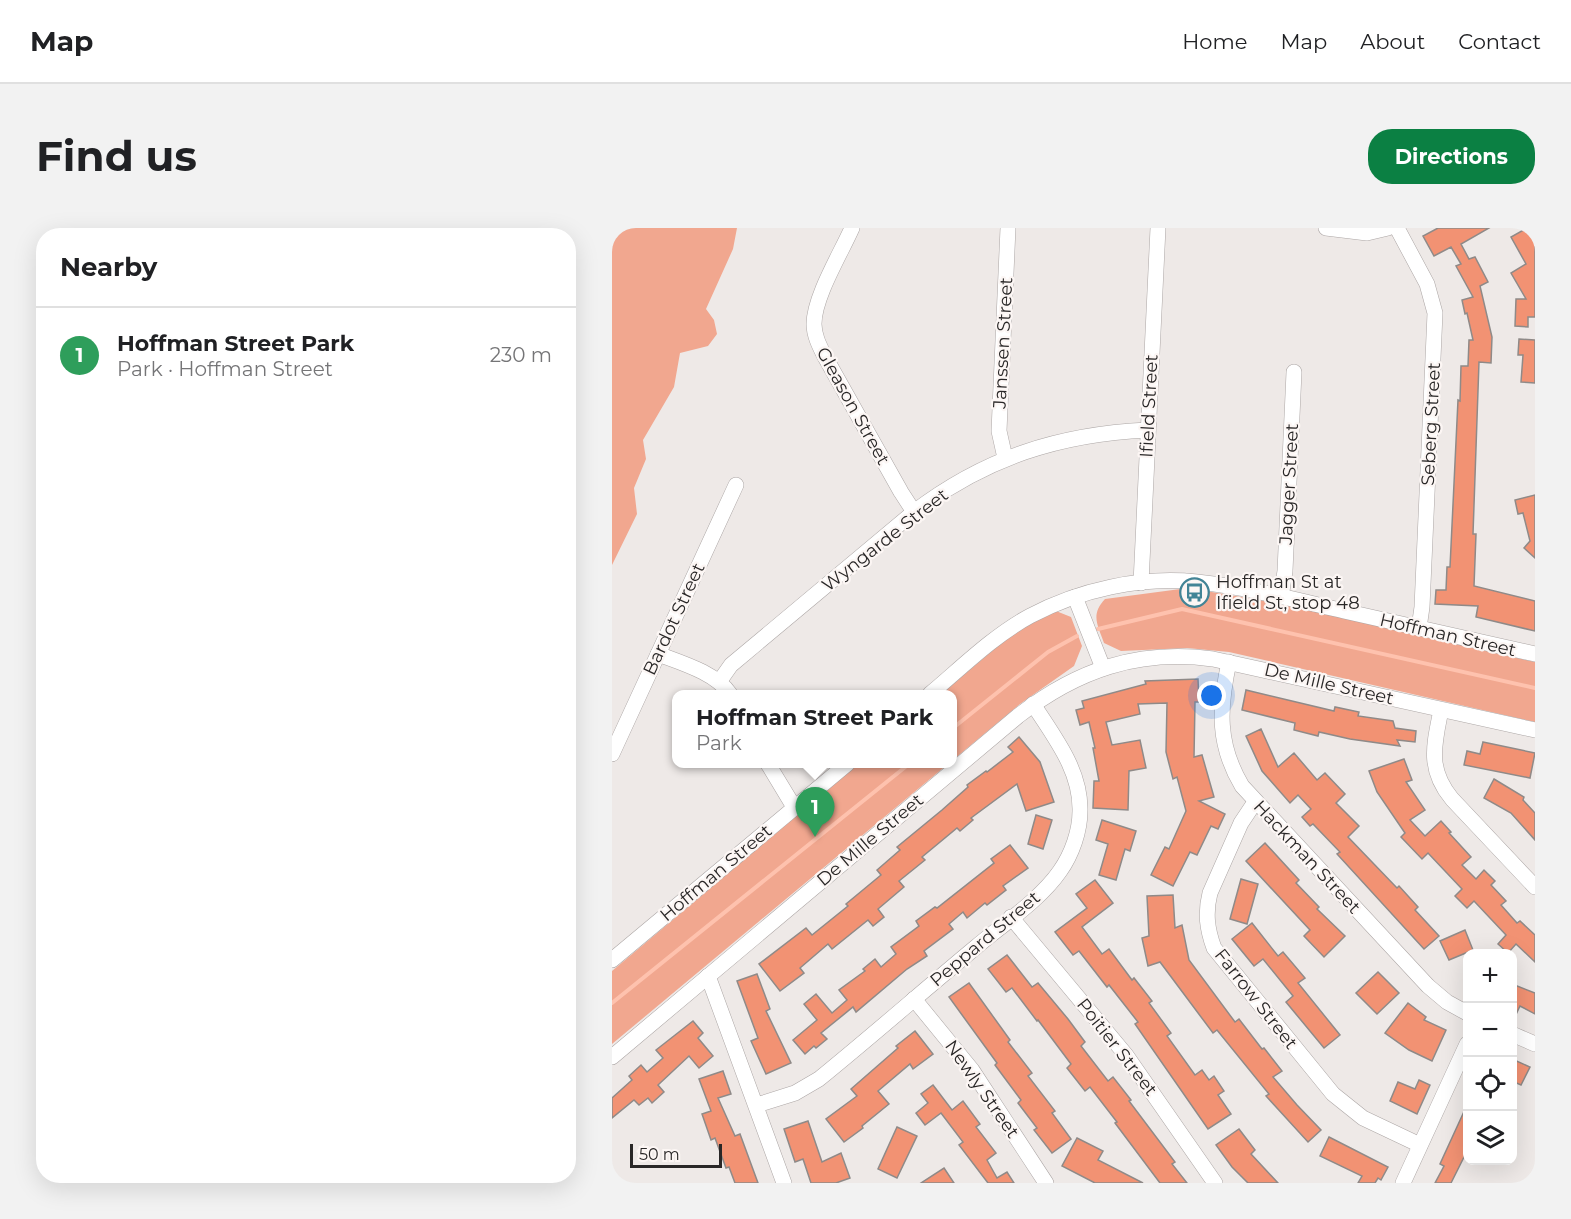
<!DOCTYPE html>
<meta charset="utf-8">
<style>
:root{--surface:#fff;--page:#f2f2f2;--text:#202124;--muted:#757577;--line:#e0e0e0;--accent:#0b8043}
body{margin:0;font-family:Montserrat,sans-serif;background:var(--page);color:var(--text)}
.controls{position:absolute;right:18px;bottom:18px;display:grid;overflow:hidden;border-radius:12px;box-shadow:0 6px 24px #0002}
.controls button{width:54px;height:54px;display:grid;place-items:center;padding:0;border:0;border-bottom:2px solid var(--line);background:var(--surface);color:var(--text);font:30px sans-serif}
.scale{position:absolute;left:18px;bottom:15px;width:92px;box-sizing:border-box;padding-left:6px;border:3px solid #292727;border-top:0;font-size:16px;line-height:21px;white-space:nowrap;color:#292727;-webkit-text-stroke:4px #fcf6f4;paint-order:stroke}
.you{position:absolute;left:600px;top:468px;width:21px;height:21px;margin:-15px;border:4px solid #fff;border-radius:50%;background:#1a73e8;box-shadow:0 0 0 9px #1a73e833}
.badge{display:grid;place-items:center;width:39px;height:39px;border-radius:50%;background:var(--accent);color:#fff;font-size:20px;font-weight:700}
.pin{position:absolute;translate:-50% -50px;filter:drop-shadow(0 2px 3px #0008)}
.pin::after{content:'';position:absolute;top:32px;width:21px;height:18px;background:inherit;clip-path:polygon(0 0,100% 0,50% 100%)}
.popup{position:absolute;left:60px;top:462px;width:285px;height:78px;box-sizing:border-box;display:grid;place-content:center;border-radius:12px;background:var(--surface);filter:drop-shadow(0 2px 4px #0005);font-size:20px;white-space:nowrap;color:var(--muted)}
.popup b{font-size:22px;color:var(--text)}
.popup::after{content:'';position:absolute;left:50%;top:100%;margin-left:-12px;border:12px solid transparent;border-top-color:var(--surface)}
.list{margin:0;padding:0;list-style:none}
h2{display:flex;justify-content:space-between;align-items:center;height:78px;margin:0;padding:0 24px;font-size:26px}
h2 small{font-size:20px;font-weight:400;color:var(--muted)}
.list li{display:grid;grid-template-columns:39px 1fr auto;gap:18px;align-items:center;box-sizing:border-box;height:96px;padding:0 24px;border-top:2px solid var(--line)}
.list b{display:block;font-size:22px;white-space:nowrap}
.list p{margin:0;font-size:20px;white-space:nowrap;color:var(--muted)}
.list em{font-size:20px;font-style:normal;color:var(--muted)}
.icon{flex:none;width:33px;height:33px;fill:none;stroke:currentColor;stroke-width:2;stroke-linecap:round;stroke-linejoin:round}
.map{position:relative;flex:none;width:923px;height:955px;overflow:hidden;border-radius:24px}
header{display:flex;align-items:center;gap:36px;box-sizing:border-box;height:84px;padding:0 30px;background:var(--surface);border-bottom:2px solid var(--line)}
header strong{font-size:28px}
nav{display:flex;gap:33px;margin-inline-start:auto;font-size:21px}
.intro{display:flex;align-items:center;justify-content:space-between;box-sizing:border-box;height:144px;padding:0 36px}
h1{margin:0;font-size:42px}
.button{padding:15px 27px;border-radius:24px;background:var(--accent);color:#fff;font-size:21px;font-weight:700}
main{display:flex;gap:36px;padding:0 36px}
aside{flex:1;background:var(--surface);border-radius:24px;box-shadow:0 6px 24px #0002}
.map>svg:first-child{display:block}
.green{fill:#f1a78f}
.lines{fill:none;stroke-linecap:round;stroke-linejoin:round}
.stream{stroke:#fec2ae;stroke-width:4}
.building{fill:#f29273;stroke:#8f8a88;stroke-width:1.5}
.minor-casing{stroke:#aca6a5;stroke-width:16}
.minor{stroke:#fff;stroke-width:15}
.labels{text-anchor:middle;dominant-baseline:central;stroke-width:4.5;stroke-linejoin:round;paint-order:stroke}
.street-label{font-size:18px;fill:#292727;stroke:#fcf6f4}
.poi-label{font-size:18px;fill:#292727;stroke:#fcf6f4;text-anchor:start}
</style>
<header>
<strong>Map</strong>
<nav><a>Home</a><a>Map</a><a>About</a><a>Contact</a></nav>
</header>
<div class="intro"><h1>Find us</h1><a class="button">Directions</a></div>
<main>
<aside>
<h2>Nearby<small></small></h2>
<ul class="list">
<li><span class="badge" style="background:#2e9e5b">1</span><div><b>Hoffman Street Park</b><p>Park · Hoffman Street</p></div><em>230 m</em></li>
</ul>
</aside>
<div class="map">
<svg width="923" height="955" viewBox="0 0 923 955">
<rect width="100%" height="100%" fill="#eee9e7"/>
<g class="green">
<path d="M0,0H125L121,21L94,81L102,92L105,106L96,118L68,125L62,159L31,212L34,231L22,260L25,286L0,337Z"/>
<path d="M576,360L665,375L923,434V494L617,424L575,420L509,423L492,415C486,397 478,387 493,371Z"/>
<path d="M444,383L459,389L470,418L462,438L408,476L341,532V466H329L413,395Z"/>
<path d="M246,536H336L0,816V743Z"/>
</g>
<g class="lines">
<g class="stream">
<path d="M486,401L570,381L923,460"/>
<path d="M341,500L436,424L465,408"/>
<path d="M0,775L297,536"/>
</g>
</g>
<g class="building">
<path d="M826,0H877L849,16L857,31L863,29L876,54L868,58L880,109L879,135L867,134L861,306H864L862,358L923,373V403L864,389L866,378L823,376L824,362H834L835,339H838L846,172L848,173L849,138H856L857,112H861L855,85L853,86L850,72L861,69L844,38L849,36L839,19L822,28L811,8Z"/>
<path d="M915,0H919L923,8V89H916V99L903,98L904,71H914L899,45L914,36L899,9Z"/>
<path d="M907,111L923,112V155L909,154L911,127H906Z"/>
<path d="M923,267V330L912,320L918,313L911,285L906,286L903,272Z"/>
<path d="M586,451L587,474H583L582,529L590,527L602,569L587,573L613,586L606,601L599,598L585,627L578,624L561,658L539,647L553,619L557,621L574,583L565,549L561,551L554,524L555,475L526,476L528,486L494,494L500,517L528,512L534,540L517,543L516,582L481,580L482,553H487L481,520H483L477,494L468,497L464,482L472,480L470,473L534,456L533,453Z"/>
<path d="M634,462L722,483L723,479L747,484L746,488L781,493L783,500L804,503L803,514L785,512L788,518L738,511L707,504L706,508L682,502L683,495L630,482Z"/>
<path d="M649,501L666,539L682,525L705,552L713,545L733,566L724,575L747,598L736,609L785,660L787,658L806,679L803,682L827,708L812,721L725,626L728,624L701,596L698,598L690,589L699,581L686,567L678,575L650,543L634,508Z"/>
<path d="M407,509L428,534L442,574L414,583L405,556L359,590L361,592L348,603L345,600L310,629L313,632L287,653L292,659L266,681L272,689L261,698L256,692L220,721L216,716L188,740L192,745L168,763L147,736L194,700L200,707L236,678L234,676L269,647L265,642L288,622L285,619L330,582L356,559L355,557L374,543L375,544L401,524L396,519Z"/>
<path d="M871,514L923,525L918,550L852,537L855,523L868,526Z"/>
<path d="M792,531L800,552L794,554L813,582L798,592L813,608L829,593L839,604L837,605L859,629L850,637L864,651L872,642L883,653L879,657L894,673L889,677L905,695L908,693L923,707V734L904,716L896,725L886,716L894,707L862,673L855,680L843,668L850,661L816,625L810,631L789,609L793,605L765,564L757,543Z"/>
<path d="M882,551L912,569L911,572L923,585V612L899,585L872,570Z"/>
<path d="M424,587L440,592L431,621L416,616Z"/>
<path d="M490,592L524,603L518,623L513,621L504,652L487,647L496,616L484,612Z"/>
<path d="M653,615L687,652L684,655L707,679L705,681L733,708L712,729L692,708L698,702L634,633Z"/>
<path d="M398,617L416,640L391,658L394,662L375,677L373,675L355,690L351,684L337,696L341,701L312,723L315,728L295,741L244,784L241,779L209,805L215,811L204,820L202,818L193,826L181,812L205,792L192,776L204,766L220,785L235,772L227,762L253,743L251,741L263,731L269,739L284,726L279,719L307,698L304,693L323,679L325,680L382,635L379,631Z"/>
<path d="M629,651L646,656L635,696L618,691Z"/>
<path d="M483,652L501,675L470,699L490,726L497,721L520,752L522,750L540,773L537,775L559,805L555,808L583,847L590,842L597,852L602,848L612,863L606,867L619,886L596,901L523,796L526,794L497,757L495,759L467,723L461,727L443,704L475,680L464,666Z"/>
<path d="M561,667L563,700L570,697L577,732L623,794L627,791L650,821L652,820L670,843L661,849L685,877L709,902L696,914L654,868L657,866L605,802L601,805L548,734L536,738L530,710L537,708L535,668Z"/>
<path d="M640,695L666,728L671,724L693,750L686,755L728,807L712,820L674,774L681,768L651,731L642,738L620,711Z"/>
<path d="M853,702L861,722L837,732L828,713Z"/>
<path d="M395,727L420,759L426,755L456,791L473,814L469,818L496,853L501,849L519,872L517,873L563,934L560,936L575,955H548L503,895L505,894L478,859L473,863L455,840L459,836L426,792L425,793L400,760L394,764L376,741Z"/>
<path d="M766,744L787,765L765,786L744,765Z"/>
<path d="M145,746L158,781L154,783L179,835L154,846L139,813L146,810L125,753Z"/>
<path d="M357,755L398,812L396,814L420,845L416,848L443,883L440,885L459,911L440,925L422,902L425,900L406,875L409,872L383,837L385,835L337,769Z"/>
<path d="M900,756L923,765V786L908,778L900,795Z"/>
<path d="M796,775L814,789L812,792L834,802L820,833L797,822L773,805Z"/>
<path d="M81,793L91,805L86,810L101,828L87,840L77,828L46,857L52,864L40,875L36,870L27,877L22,872L0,890V870L20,852L17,848L29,837L35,844L51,830L44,822Z"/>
<path d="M303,803L321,826L301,841L298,836L266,863L277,876L250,898L251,900L232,914L214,891L245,868L239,861L286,820L284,818Z"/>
<path d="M900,831L918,839L909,857L900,853Z"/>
<path d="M111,843L119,866L106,870L123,908L128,906L146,955H123L117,939L114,940L103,910L99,912L90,886L99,883L87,851Z"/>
<path d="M807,852L818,857L805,886L778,873L786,854L803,861Z"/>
<path d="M321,857L340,882L351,873L368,896L364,899L384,925L375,932L385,950L395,944L402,955H376L347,917L351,914L329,885L313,897L304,885L316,875L309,866Z"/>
<path d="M855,877V923L839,955H823L832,938L828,936Z"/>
<path d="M196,893L210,934L229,925L238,950L224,955H199L191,931L183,934L172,901Z"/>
<path d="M285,899L305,908L285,950L266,941Z"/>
<path d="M627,901L643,922L639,926L666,955H636L620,939L604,917Z"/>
<path d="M717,909L776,939L769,952L766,950L763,955H746L750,948L708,928Z"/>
<path d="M465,910L491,923L486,932L531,955H483L450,938Z"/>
<path d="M332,940L342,955H309Z"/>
</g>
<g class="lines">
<defs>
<g id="minor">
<path d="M240,0C229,25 202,69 202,96C202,107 207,117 212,127L289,264L302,284"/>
<path d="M714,0L755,5L776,0"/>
<path d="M785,0L815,56L823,85L810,379L807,400"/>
<path d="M393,230L387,203L396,0"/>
<path d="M529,355L546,0"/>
<path d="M463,369L491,440"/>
<path d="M669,369L673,343L682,144"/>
<path d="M46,426C70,435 104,445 118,466"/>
<path d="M617,434C607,480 605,516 630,558L816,758L835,774L855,785"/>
<path d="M107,454L119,437L302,284C373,230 447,206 536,202"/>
<path d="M318,466C349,440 381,408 418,388C467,362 529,348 585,354C635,359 684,372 732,383C796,397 859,412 923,426"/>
<path d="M829,482C822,517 815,541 840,571L923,659"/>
<path d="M0,526L124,257"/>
<path d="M156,536L182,579"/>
<path d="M643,574L629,595L598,665C593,685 595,701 602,720L721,866L751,890L808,917"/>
<path d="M399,689L514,827L603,955"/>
<path d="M0,732L235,536"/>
<path d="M96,748L172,955"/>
<path d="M302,771L360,842L434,955"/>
<path d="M900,806L923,816"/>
<path d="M0,829L406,488C465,442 526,421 601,431L923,502"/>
<path d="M145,877L183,865L207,851C260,808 311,763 364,719C391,696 428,672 448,643C460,626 468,603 468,583C469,542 442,509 421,476"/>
<path d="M791,955L855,816"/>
</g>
</defs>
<use href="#minor" class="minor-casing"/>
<use href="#minor" class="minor"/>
</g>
<defs>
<symbol id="bus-ring" viewBox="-11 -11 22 22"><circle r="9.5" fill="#fcf6f4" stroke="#428496" stroke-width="1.5"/><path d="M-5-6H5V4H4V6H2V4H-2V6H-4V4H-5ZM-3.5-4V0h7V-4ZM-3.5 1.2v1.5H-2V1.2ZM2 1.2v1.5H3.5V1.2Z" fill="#428496"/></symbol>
</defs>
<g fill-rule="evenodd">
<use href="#bus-ring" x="566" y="348" width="33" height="33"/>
</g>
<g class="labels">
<g class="street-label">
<text transform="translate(391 115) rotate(-87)">Janssen Street</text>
<text transform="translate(241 178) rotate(61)">Gleason Street</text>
<text transform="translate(537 178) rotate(-87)">Ifield Street</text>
<text transform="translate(819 196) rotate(-87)">Seberg Street</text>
<text transform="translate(677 256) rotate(-87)">Jagger Street</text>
<text transform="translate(273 312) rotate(-38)">Wyngarde Street</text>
<text transform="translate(62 391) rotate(-65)">Bardot Street</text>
<text transform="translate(836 407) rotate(13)">Hoffman Street</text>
<text transform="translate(717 456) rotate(13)">De Mille Street</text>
<text transform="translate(258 612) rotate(-40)">De Mille Street</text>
<text transform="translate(695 629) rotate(47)">Hackman Street</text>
<text transform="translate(104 645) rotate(-40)">Hoffman Street</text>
<text transform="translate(373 711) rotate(-40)">Peppard Street</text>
<text transform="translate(644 771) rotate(52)">Farrow Street</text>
<text transform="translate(505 819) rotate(52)">Poitier Street</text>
<text transform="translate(370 861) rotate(55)">Newly Street</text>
</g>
<g class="poi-label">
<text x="604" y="354">Hoffman St at<tspan x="604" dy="21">Ifield St, stop 48</tspan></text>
</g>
</g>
</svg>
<div class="controls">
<button>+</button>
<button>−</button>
<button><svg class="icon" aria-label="locate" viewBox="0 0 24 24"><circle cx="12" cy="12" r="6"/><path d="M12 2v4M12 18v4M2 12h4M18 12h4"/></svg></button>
<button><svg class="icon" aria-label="layers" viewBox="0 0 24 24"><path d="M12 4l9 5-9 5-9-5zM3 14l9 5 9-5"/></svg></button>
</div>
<div class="scale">50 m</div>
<div class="you"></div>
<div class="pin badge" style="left:203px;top:609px;background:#2e9e5b">1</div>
<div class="popup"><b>Hoffman Street Park</b>Park</div>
</div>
</main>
